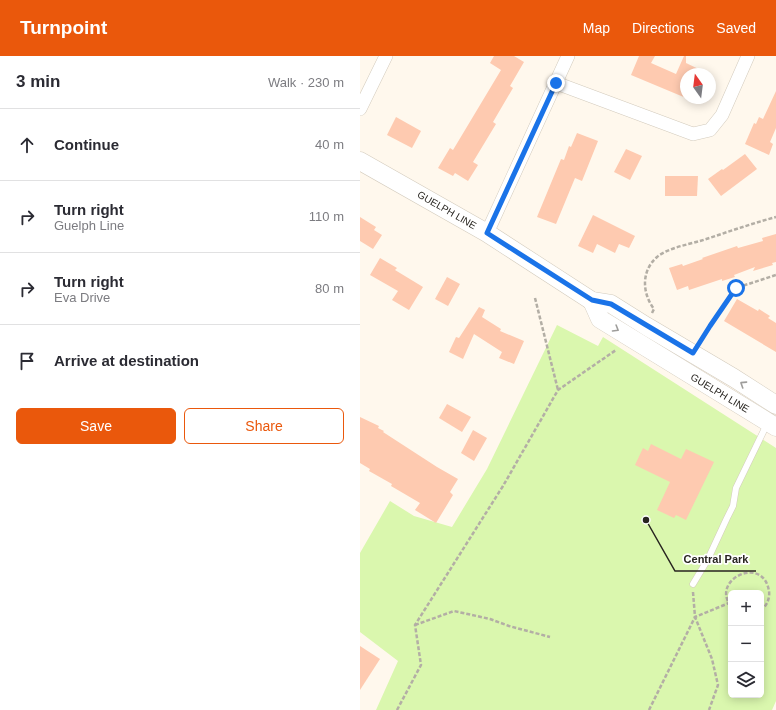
<!DOCTYPE html>
<meta charset="utf-8">
<style>
:root{--surface:#fff;--page:#f2f2f3;--text:#2b2b33;--muted:#7c7c81;--line:#e1e1e2;--accent:#ea580c}
body{margin:0;font-family:Helvetica,sans-serif;background:var(--page);color:var(--text)}
.controls{position:absolute;right:12px;bottom:12px;display:grid;overflow:hidden;border-radius:6px;box-shadow:0 2px 10px #0003}
.controls button{width:36px;height:36px;display:grid;place-items:center;padding:0;border:0;border-bottom:1px solid var(--line);background:var(--surface);color:var(--text);font:20px sans-serif}
.compass{position:absolute;left:320px;top:12px;width:36px;height:36px;border-radius:50%;background:var(--surface);box-shadow:0 2px 10px #0003;rotate:346deg}
.stop{position:absolute;width:12px;height:12px;margin:-9px;border:3px solid #1a73e8;border-radius:50%;background:#fff}
.stop.end{background:#1a73e8;border-color:#fff;box-shadow:0 1px 4px #0008}
.list{margin:0;padding:0;list-style:none}
h2{display:flex;justify-content:space-between;align-items:center;height:52px;margin:0;padding:0 16px;font-size:17px}
h2 small{font-size:13px;font-weight:400;color:var(--muted)}
.list li{display:grid;grid-template-columns:26px 1fr auto;gap:12px;align-items:center;box-sizing:border-box;height:72px;padding:0 16px;border-top:1px solid var(--line)}
.list b{display:block;font-size:15px;white-space:nowrap}
.list p{margin:0;font-size:13px;white-space:nowrap;color:var(--muted)}
.list em{font-size:13px;font-style:normal;color:var(--muted)}
.actions{display:flex;gap:8px;padding:12px 16px}
.actions a{flex:1;padding:9px 0;border:1px solid var(--accent);border-radius:6px;text-align:center;font-size:14px;color:var(--accent)}
.actions .main{background:var(--accent);color:#fff}
.icon{flex:none;width:22px;height:22px;fill:none;stroke:currentColor;stroke-width:2;stroke-linecap:round;stroke-linejoin:round}
.map{position:relative;flex:none;width:416px;height:654px;overflow:hidden}
header{display:flex;align-items:center;gap:24px;box-sizing:border-box;height:56px;padding:0 20px;background:var(--accent);color:#fff}
header strong{font-size:19px}
nav{display:flex;gap:22px;margin-inline-start:auto;font-size:14px}
main{display:flex}
aside{flex:1;background:var(--surface)}
.map>svg:first-child{display:block}
.green{fill:#daf7ae;fill-rule:evenodd}
.building{fill:#fecab0}
.lines{fill:none;stroke-linecap:round;stroke-linejoin:round}
.lane-casing{stroke:#d3cbbd;stroke-width:7}
.street-casing{stroke:#d3cbbd;stroke-width:14}
.secondary-casing{stroke:#d3cbbd;stroke-width:19}
.path{stroke:#b3aea5;stroke-width:2.5;stroke-dasharray:4 2;stroke-linecap:butt}
.lane{stroke:#fff;stroke-width:6}
.street{stroke:#fff;stroke-width:13}
.secondary{stroke:#fff;stroke-width:18}
.oneway{stroke:#9e9d9b}
.route{stroke:#1a73e8;stroke-width:5}
.labels{text-anchor:middle;dominant-baseline:central;stroke-width:3.5;stroke-linejoin:round;paint-order:stroke}
.street-label{font-size:10px;fill:#282520;stroke:#fff}
.leader{fill:none;stroke:#282520;stroke-width:1.5}
.callout-dot{fill:#282520;stroke:#fff;stroke-width:1.5}
.callout-label{font-size:11px;text-anchor:middle;font-weight:bold;fill:#282520;stroke:#fff;stroke-width:3.5;stroke-linejoin:round;paint-order:stroke}
</style>
<header>
<strong>Turnpoint</strong>
<nav><a>Map</a><a>Directions</a><a>Saved</a></nav>
</header>
<main>
<aside>
<h2>3 min<small>Walk · 230 m</small></h2>
<ul class="list">
<li><svg class="icon" aria-label="ahead" viewBox="0 0 24 24"><path d="M12 20V5M6 11l6-6 6 6"/></svg><div><b>Continue</b></div><em>40 m</em></li>
<li><svg class="icon" aria-label="right" viewBox="0 0 24 24"><path d="M7 20v-9h11M14 6l5 5-5 5"/></svg><div><b>Turn right</b><p>Guelph Line</p></div><em>110 m</em></li>
<li><svg class="icon" aria-label="right" viewBox="0 0 24 24"><path d="M7 20v-9h11M14 6l5 5-5 5"/></svg><div><b>Turn right</b><p>Eva Drive</p></div><em>80 m</em></li>
<li><svg class="icon" aria-label="arrive" viewBox="0 0 24 24"><path d="M6 21V4h12l-3 4 3 4H6"/></svg><div><b>Arrive at destination</b></div></li>
</ul>
<div class="actions"><a class="main">Save</a><a>Share</a></div>
</aside>
<div class="map">
<svg width="416" height="654" viewBox="0 0 416 654">
<rect width="100%" height="100%" fill="#fff8ed"/>
<path class="green" d="M197,269L238,290L243,281L416,392V645L412,654H16L38,605L0,576V497L30,445L54,460L92,471L127,413ZM371,537H401V639H371Z"/>
<g class="building">
<path d="M134,0H154L164,6L150,30L153,32L133,66L136,68L113,106L118,109L108,125L95,117L93,120L78,112L90,92L93,94L141,14L130,7Z"/>
<path d="M279,0H295L291,7L316,18L324,0H326V7L349,18H326V42L271,19Z"/>
<path d="M416,35V72L410,86L413,88L409,99L385,88L394,67L396,68L399,61L403,63Z"/>
<path d="M36,61L61,75L52,92L27,79Z"/>
<path d="M217,77L238,85L222,125L215,122L196,168L177,161L201,103L204,104L209,90L211,91Z"/>
<path d="M266,93L282,100L270,124L254,116Z"/>
<path d="M385,98L397,113L361,140L348,123L362,113L363,114Z"/>
<path d="M305,120H338L337,140H305Z"/>
<path d="M233,159L275,180L269,192L259,188L255,197L237,188L233,197L218,190Z"/>
<path d="M0,161L16,171L14,174L22,179L13,193L0,185Z"/>
<path d="M416,178V206L412,207L413,209L393,215L395,211L374,219L375,221L362,225V223L329,234L328,230L317,234L309,212L322,208L323,210L343,203L342,202L377,190L378,192L403,185L402,182Z"/>
<path d="M20,202L37,212L35,214L63,231L49,254L32,244L38,235L10,219Z"/>
<path d="M87,221L100,228L88,250L75,243Z"/>
<path d="M377,243L398,255L399,253L410,260L408,262L416,267V296L364,265Z"/>
<path d="M119,251L125,254L122,261L141,273L140,275L164,285L154,308L139,302L142,296L114,278L103,303L89,296L96,281L99,282Z"/>
<path d="M87,348L111,361L102,376L79,362Z"/>
<path d="M0,361L19,370L18,372L24,375L23,376L77,411L98,423L90,436L93,439L76,467L55,454L60,447L31,430L32,428L9,415L10,413L0,407Z"/>
<path d="M113,374L127,382L114,405L101,397Z"/>
<path d="M291,388L321,403L326,393L354,406L326,464L316,459L314,462L297,454L310,426L275,409L283,392L288,395Z"/>
<path d="M0,590L20,603L0,634Z"/>
</g>
<g class="lines">
<defs>
<path id="lane" d="M333,528L348,503L367,462L373,450L376,432L407,368"/>
<g id="street">
<path d="M196,27L333,78L350,74L362,59L388,0"/>
<path d="M0,53L26,0"/>
<path d="M127,177L208,0"/>
</g>
<g id="secondary">
<path d="M0,105L127,177L232,245L251,248L286,270L374,322L416,349"/>
<path d="M232,245L240,263L416,371"/>
</g>
</defs>
<use href="#lane" class="lane-casing"/>
<use href="#street" class="street-casing"/>
<use href="#secondary" class="secondary-casing"/>
<g class="path">
<path d="M175,242L198,334"/>
<path d="M292,257L294,253C282,237 281,215 297,201C308,192 326,189 340,185C365,177 390,168 416,161"/>
<path d="M340,285L376,232L416,219"/>
<path d="M333,536L335,561L352,603L358,629L349,654"/>
<path d="M371,550C350,524 403,498 409,535C410,542 407,550 401,554"/>
<path d="M55,569L94,555L130,563L149,570L190,581"/>
<path d="M37,654L61,609L55,569L143,430L198,334L256,294"/>
<path d="M289,654L335,561L369,547"/>
</g>
<use href="#lane" class="lane"/>
<use href="#street" class="street"/>
<use href="#secondary" class="secondary"/>
</g>
<defs><path id="oneway-chevron" d="M-2-3.5L2.5 0L-2 3.5" fill="none" stroke-width="1.6" stroke-linecap="round" stroke-linejoin="round"/></defs>
<g class="oneway">
<use href="#oneway-chevron" transform="translate(256 273) rotate(31)"/>
<use href="#oneway-chevron" transform="translate(383 328) rotate(-147)"/>
</g>
<g class="lines">
<path class="route" d="M196,27L127,177L232,244L251,248L333,297L350,270L376,232"/>
</g>
<g class="labels">
<g class="street-label">
<text transform="translate(87 154) rotate(30)">GUELPH LINE</text>
<text transform="translate(360 337) rotate(31)">GUELPH LINE</text>
</g>
</g>
<path class="leader" d="M286 464L315 515H396"/>
<circle class="callout-dot" cx="286" cy="464" r="4"/>
<g class="callout-label">
<text x="356" y="507">Central Park</text>
</g>
</svg>
<div class="controls">
<button>+</button>
<button>−</button>
<button><svg class="icon" aria-label="layers" viewBox="0 0 24 24"><path d="M12 4l9 5-9 5-9-5zM3 14l9 5 9-5"/></svg></button>
</div>
<svg class="compass" viewBox="-18 -18 36 36"><path d="M0-13l5 13h-10z" fill="#e53935"/><path d="M0 13l5-13h-10z" fill="#7c7c81"/></svg>
<div class="stop" style="left:376px;top:232px"></div>
<div class="stop end" style="left:196px;top:27px"></div>
</div>
</main>
